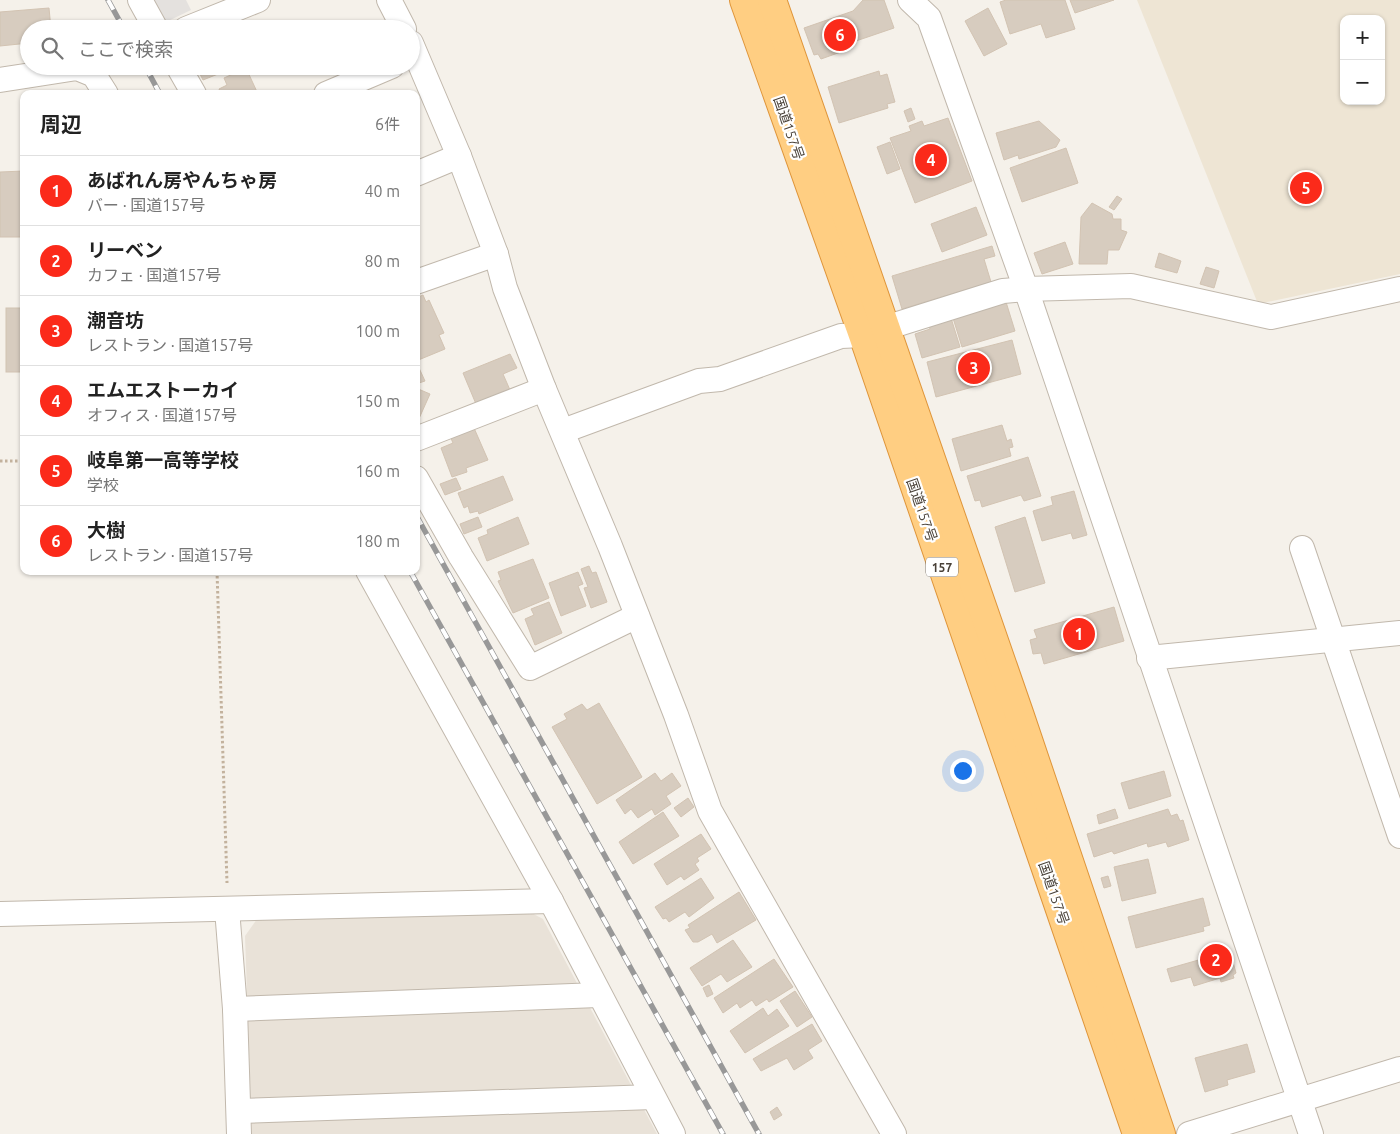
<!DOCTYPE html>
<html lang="ja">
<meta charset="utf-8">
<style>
:root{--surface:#fff;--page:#f6f6f6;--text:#222;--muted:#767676;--line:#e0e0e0;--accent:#fb2a1a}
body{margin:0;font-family:Ubuntu,"Noto Sans JP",sans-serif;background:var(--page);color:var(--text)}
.controls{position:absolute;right:15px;top:15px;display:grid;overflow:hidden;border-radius:10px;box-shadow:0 1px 4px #0004}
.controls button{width:45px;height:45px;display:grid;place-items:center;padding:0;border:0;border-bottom:1px solid var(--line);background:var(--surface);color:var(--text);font:25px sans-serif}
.you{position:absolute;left:962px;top:770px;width:18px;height:18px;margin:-12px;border:4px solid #fff;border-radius:50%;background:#1a73e8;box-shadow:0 0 0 8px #1a73e833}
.badge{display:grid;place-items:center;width:32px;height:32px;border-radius:50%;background:var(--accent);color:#fff;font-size:16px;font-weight:700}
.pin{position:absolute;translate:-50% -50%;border:2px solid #fff;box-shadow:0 1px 5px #0006}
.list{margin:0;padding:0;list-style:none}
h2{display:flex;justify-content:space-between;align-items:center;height:65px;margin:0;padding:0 20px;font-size:21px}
h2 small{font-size:16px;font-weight:400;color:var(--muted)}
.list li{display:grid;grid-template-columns:32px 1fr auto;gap:15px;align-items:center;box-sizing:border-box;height:70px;padding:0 20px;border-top:1px solid var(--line)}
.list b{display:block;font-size:19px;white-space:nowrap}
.list p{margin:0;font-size:16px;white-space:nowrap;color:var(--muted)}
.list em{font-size:16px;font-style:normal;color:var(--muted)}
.icon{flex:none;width:28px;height:28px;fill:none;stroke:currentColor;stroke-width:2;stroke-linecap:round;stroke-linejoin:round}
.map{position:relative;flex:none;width:1400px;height:1134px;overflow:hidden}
.search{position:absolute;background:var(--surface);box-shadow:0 1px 4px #0004;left:20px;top:20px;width:400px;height:55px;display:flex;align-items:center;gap:12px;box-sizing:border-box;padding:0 18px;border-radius:28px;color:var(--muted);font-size:19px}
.panel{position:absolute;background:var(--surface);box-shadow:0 1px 4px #0004;left:20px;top:90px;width:400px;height:485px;border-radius:10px}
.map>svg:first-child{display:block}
.residential{fill:#e9e2d8}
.education{fill:#eee5d4;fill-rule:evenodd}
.parking{fill:#e4e1de}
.building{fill:#d7ccbf;stroke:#d2c3b2}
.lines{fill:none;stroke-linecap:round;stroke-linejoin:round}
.minor-casing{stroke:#c1b8ac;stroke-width:26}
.trunk-casing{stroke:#df953a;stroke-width:30}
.path{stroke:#c3b29d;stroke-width:3;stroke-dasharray:2.5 2.5;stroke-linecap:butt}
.minor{stroke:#fff;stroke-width:24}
.trunk{stroke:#ffce82;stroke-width:28}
.rail-casing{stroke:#989898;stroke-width:5.5}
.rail{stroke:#fff;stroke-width:4;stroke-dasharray:11;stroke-linecap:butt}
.labels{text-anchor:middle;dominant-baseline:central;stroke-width:4.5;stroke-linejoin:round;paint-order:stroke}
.shield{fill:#fff;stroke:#807a74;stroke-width:1}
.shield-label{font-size:12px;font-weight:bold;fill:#494138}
.street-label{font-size:14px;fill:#494138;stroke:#fff}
</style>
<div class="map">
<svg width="1400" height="1134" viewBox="0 0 1400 1134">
<rect width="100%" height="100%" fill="#f5f1ea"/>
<path class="residential" d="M526,910L543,919L657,1134H252L245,936L257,919Z"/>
<path class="education" d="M1137,0H1400V274L1258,304ZM1344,19H1381V101H1344Z"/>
<path class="parking" d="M150,0H186L191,10L166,22L160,18Z"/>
<g class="building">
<path d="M863,0H884L894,28L850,43L852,48L821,59L818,54L814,55L804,28L853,11Z"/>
<path d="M1006,0H1065L1075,29L1046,38L1041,24L1010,34L1000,2Z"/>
<path d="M1070,0H1114L1075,13Z"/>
<path d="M49,8L51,29H29V43L0,46V12Z"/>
<path d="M988,8L1007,44L984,56L965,21Z"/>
<path d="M201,66H227L228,70L203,80L197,68Z"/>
<path d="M246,68L258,94H221L219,89L227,85L224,78Z"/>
<path d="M879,71L880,76L887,74L895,102L887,104L888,108L839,123L828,87Z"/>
<path d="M911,108L915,119L908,122L904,111Z"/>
<path d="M948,118L972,181L915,203L890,138L911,131L909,126L922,121L924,126Z"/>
<path d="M1039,121L1060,140L1056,147L1019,159L1018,155L1004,160L996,133Z"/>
<path d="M890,142L900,169L887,174L877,147Z"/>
<path d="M1066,148L1078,183L1022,202L1010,168Z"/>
<path d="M24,171V237H0V172Z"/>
<path d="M1117,196L1122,199L1114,210L1109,207Z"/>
<path d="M1092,203L1112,214L1113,219H1121V230L1127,232L1119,250H1108L1107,264H1079L1081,217Z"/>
<path d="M976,207L987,235L942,252L931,224Z"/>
<path d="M1065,242L1073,264L1042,274L1034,253Z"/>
<path d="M992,246L995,256L984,259L991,282L902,309L892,276Z"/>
<path d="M1159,253L1181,261L1177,273L1155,267Z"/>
<path d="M1206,267L1219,271L1214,288L1200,284Z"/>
<path d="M423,295L426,302L429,300L444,333L439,335L445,349L416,361V298Z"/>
<path d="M1006,302L1015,331L962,347L953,318Z"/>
<rect x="6" y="308" width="18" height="64"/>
<path d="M951,318L960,347L922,358L915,334L930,329L929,324Z"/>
<path d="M1012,340L1021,374L936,397L927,362Z"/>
<path d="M510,354L517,368L503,374L510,390L476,404L463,373Z"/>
<path d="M419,368L425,381L416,384V369Z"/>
<path d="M416,388L430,394L417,423H416Z"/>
<path d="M1002,425L1007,441L1011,439L1013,447L1009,448L1011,456L961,471L952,439Z"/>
<path d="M474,428L488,460L466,468L467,472L452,477L441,448L453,443L450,436Z"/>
<path d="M1028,457L1041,496L1024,501L1021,495L982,507L980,500L975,501L967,476Z"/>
<path d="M503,476L513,500L479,514L478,511L470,513L468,506L464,508L458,493Z"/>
<path d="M456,478L461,489L445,495L440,484Z"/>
<path d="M1074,491L1087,535L1073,539L1071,533L1042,541L1033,511L1053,505L1051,497Z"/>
<path d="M478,517L482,527L464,534L460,524Z"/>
<path d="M518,517L529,544L487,561L478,538L488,534L487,530Z"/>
<path d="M1025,517L1045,583L1015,592L995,527Z"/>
<path d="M533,559L549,598L513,613L498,581L501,580L498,572Z"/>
<path d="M589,566L592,573L596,572L607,602L591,608L584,588L588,587L581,569Z"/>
<path d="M578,572L583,584L578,586L586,606L561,616L549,583Z"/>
<path d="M549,602L562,633L535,645L525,619L534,615L531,609Z"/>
<path d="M1114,607L1124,641L1044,664L1041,653L1033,654L1030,640L1037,638L1034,630Z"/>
<path d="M599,703L642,777L597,804L552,727L567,719L564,714L582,704L587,710Z"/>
<path d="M1164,771L1171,796L1129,809L1121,783Z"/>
<path d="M655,773L661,781L672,773L681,786L666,796L671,804L655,815L652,809L638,818L631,809L625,814L616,800Z"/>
<path d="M688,798L694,807L681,817L674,808Z"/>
<path d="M1115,809L1118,818L1099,824L1097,815Z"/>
<path d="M1168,809L1171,816L1177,814L1180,821L1183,820L1189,840L1168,847L1166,842L1148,847L1147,843L1114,854L1112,851L1094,857L1087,834Z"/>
<path d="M663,812L679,836L633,864L619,842Z"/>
<path d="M701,834L711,849L697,858L699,861L695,864L699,870L684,880L681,876L667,885L654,864Z"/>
<path d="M1148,859L1156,893L1122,901L1114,867Z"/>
<path d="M1108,876L1111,886L1104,888L1101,878Z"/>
<path d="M701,878L714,898L689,917L685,912L669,922L666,918L663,919L655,907Z"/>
<path d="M739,892L756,920L717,943L712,934L698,942H693L685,930L690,928L688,925Z"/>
<path d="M1203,898L1210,925L1203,927L1204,931L1136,948L1128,917Z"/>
<path d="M733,940L752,967L727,982L721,974L702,986L690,968Z"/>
<path d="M1230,951L1236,973L1233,975L1234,978L1221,982L1220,978L1194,986L1191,977L1171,982L1167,969Z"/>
<path d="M774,959L793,987L769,1002L767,999L756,1006L752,1000L740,1008L737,1003L723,1013L714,998Z"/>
<path d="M709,985L713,994L707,997L703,988Z"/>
<path d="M795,991L812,1017L797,1027L780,1001Z"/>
<path d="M763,1008L768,1016L777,1009L789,1026L745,1053L730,1031Z"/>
<path d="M812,1024L822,1041L808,1050L813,1058L794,1070L787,1058L761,1071L753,1059Z"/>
<path d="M1247,1044L1255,1072L1227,1080L1228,1085L1205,1092L1195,1058Z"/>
<path d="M777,1107L782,1115L774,1120L770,1112Z"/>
</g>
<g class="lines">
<defs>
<g id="minor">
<path d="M140,0L156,29"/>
<path d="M389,0L404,29"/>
<path d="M910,0L929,18L1026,289L1311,1134"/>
<path d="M186,29L258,0"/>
<path d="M411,43L459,156L496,254L505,288L544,389L610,546L676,715L710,811L894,1134"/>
<path d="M178,66L194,94"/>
<path d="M0,80L77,68L94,75L106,94"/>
<path d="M326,94L392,66"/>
<path d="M416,174L459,156"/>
<path d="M416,282L496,254"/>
<path d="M563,431L699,381L720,379L841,336L863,335L1003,291L1026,289L1131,286L1271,317L1400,289"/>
<path d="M416,439L544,389"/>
<path d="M416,478L461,557L530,668L637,616"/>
<path d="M1302,548L1400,836"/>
<path d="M368,571L551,901L673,1134"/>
<path d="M1149,658L1400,633"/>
<path d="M227,909L235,1009L239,1134"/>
<path d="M0,914L551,901"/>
<path d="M235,1009L598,995"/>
<path d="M239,1111L653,1097"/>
<path d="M1189,1134L1400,1069"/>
</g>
<g id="trunk">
<path d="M744,0L863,335L1137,1134"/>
<path d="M772,0L1020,716L1161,1134"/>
</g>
</defs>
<use href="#minor" class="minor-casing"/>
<use href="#trunk" class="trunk-casing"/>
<g class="path">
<path d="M0,461H24"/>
<path d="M217,571L227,883"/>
</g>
<use href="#minor" class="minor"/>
<use href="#trunk" class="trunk"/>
<defs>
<g id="rail">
<path d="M108,0L124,29"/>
<path d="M145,66L160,94"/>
<path d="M416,515L759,1134"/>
<path d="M410,571L723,1134"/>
</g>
</defs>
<use href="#rail" class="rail-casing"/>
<use href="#rail" class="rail"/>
</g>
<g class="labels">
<rect class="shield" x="926" y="557.5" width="32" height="19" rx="4"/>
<g class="shield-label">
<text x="942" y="567">157</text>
</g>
<g class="street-label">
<text transform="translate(789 128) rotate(71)">国道157号</text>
<text transform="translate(922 510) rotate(71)">国道157号</text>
<text transform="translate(1054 893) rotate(71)">国道157号</text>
</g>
</g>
</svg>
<div class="controls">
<button>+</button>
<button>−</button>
</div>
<div class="you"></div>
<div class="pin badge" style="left:1079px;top:634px">1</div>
<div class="pin badge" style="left:1216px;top:960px">2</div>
<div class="pin badge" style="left:974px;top:368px">3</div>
<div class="pin badge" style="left:931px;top:160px">4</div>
<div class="pin badge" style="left:1306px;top:188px">5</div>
<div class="pin badge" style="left:840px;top:35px">6</div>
<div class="search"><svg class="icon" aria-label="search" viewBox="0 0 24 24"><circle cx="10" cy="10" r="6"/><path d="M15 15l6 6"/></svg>ここで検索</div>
<section class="panel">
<h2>周辺<small>6件</small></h2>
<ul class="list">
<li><span class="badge">1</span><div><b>あばれん房やんちゃ房</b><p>バー · 国道157号</p></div><em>40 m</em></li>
<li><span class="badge">2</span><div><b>リーベン</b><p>カフェ · 国道157号</p></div><em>80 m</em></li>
<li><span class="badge">3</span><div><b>潮音坊</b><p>レストラン · 国道157号</p></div><em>100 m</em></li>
<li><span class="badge">4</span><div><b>エムエストーカイ</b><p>オフィス · 国道157号</p></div><em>150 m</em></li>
<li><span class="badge">5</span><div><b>岐阜第一高等学校</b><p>学校</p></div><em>160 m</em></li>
<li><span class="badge">6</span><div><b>大樹</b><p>レストラン · 国道157号</p></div><em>180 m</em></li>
</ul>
</section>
</div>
